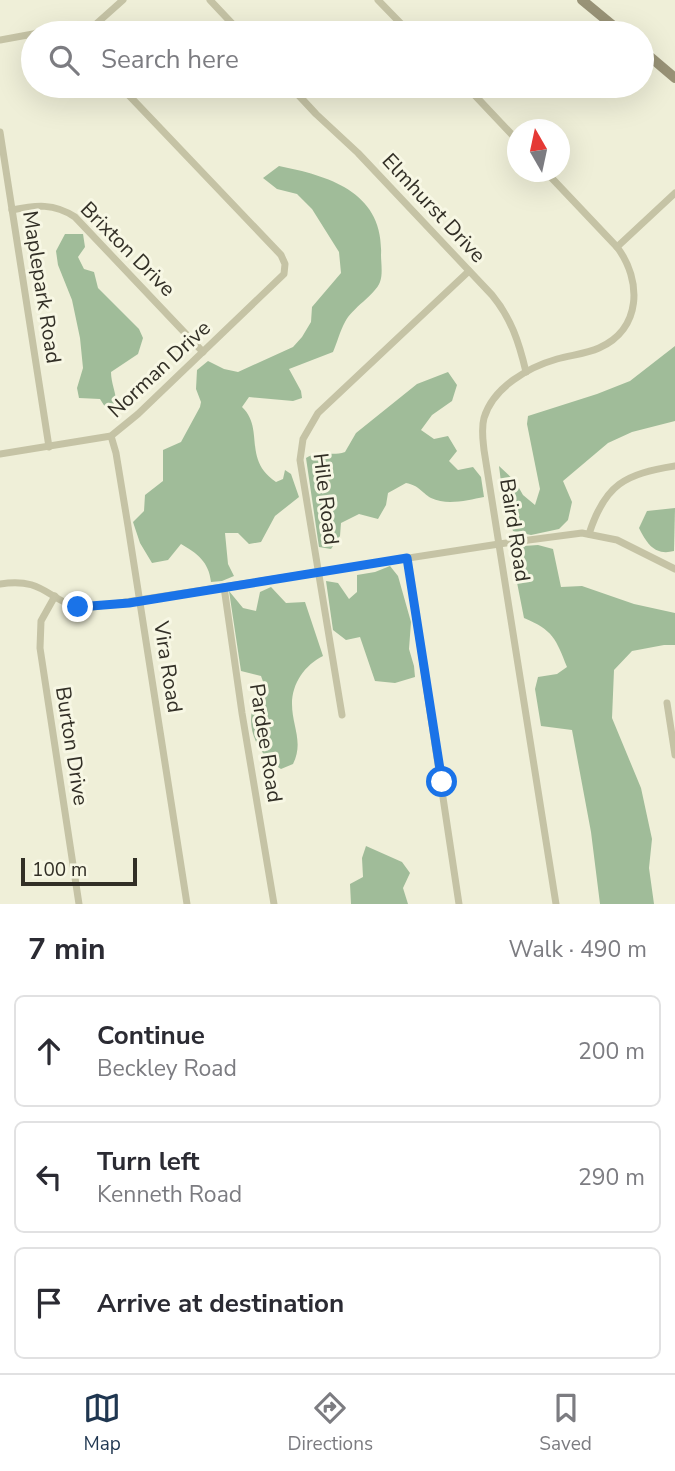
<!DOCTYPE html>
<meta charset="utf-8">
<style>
:root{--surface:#fff;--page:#f7f7f7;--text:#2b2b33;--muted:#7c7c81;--line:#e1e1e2;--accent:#1f3650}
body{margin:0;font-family:"Nunito Sans",sans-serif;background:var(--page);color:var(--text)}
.compass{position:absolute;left:507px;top:119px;width:63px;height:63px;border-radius:50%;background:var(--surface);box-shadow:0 7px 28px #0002;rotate:351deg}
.scale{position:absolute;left:21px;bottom:18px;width:116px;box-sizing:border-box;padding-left:7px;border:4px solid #322f26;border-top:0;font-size:19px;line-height:24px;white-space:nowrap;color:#322f26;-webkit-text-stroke:5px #f7f7e4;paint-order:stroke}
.stop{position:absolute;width:21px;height:21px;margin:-16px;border:5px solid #1a73e8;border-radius:50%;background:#fff}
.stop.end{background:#1a73e8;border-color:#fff;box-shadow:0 2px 7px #0008}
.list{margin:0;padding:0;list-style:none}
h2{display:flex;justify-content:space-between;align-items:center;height:91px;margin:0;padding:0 28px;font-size:30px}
h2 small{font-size:23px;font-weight:400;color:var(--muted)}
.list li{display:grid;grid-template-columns:46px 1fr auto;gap:21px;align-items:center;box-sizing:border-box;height:112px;margin:0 14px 14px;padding:0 14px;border:2px solid var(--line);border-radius:10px}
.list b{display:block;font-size:26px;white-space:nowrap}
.list p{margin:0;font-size:23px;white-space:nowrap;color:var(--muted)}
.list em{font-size:23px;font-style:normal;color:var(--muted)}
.icon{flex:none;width:38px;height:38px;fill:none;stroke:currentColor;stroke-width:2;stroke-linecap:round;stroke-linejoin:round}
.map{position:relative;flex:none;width:675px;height:904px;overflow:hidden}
.search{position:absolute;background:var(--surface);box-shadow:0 7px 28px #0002;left:21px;right:21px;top:21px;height:77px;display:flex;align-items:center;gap:18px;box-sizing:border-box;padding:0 24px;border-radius:38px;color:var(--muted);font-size:26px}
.sheet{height:469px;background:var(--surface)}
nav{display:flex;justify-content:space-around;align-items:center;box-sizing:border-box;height:98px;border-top:2px solid var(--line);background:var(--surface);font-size:19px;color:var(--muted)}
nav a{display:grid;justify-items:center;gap:4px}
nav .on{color:var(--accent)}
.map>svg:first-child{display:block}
.green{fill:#a0bc99}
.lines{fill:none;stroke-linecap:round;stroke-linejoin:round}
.street{stroke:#c5c3a5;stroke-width:7}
.secondary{stroke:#999377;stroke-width:10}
.route{stroke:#1a73e8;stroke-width:9}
.labels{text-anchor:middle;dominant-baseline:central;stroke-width:6;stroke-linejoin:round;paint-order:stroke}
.street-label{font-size:21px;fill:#322f26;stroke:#f7f7e4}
</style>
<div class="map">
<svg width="675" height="904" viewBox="0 0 675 904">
<rect width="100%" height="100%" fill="#efefd8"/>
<g class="green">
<path d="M279,166C329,176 384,192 381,255C381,262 383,274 380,282C375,295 352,308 345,322C340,331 337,343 333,352L289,369L301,391L302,398L293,401L249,397L242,407C265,429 242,459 276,482L283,479L285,470L291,474L299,497L275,516L261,542L249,544L238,533H225L228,564L234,576L222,581L211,582C209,562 197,553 181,544L168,560L152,563L140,543L133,522L144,511L145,495L163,481V450L181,442L200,407L201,402L196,389L197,370L208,361L224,369L238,372L293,347L302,337L311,322L312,307L341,273L339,252L312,209L297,194L277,189L263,178Z"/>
<path d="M65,234H83L85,247L78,257L84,269L94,272L98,288L139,329L143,338L138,354L111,372C111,386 119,397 115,411L107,410L100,399L79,398L77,388L83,368L80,338L72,300L58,265L56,251Z"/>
<path d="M675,346V421L632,432L608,443L563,481L572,502L568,520L559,529L531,535L513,531L504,506L499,466L515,481L523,495L535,505L540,489L527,424L528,416L597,394L630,381Z"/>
<path d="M448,372L457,385L452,401L432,415L421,430L434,439L448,436L457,451L449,461L458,470L473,467L481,477L484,497C468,500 447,506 431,498C421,492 420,486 406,483L388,493L386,505L378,519L359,514L341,523L340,536L331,549L319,547L306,458C320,449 330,457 345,452L356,433L417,384Z"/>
<path d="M675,508L674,551C655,556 647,544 639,528L647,511Z"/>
<path d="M538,545L553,549L561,587L582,586L634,604L675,613V645H664L632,651L614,670L612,718L641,788L652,839L649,868L654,904H600L591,832L572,730L541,726L535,689L538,677L557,674L567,667C556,639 553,630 524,618L510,547Z"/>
<path d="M390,566L398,576L411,622L409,649L414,666L415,677L395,683L375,681L360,637L346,640L333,630L326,581L338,583L349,599L357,592V575L375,572Z"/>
<path d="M271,587L286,603L305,602L323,656C305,665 292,683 292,704C292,726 304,742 293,764L281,769C262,758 247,734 252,711C254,703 262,695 265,687L261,676L241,671L229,591L243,608L256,611L260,592Z"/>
<path d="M366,846L402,862L410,873L403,888L408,904H351L350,884L363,877L362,858Z"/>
</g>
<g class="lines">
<g class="street">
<path d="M210,0L241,33"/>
<path d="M378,0L410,33"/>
<path d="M36,33H53"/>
<path d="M86,33L123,0"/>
<path d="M0,40L33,34"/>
<path d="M290,86L316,114L358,153L492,295C511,318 519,342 526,372"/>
<path d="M466,86L518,141"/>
<path d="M0,132L49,447"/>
<path d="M546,172L617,247C642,280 642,329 599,348C586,354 571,355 557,359C529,367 493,387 484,418C481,429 483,440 484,450L556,904"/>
<path d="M12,210C36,205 54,203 75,217L203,352"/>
<path d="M617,247L675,193"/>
<path d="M111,436L116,453L128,526L187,904"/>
<path d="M0,454L111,436L138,414L284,274L285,264L281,255L120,86"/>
<path d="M589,534C605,484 625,474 675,466"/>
<path d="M407,558L459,904"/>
<path d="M0,584C47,576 49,605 87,608L499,544L582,533L617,540L675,569"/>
<path d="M224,587L242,713L274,904"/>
<path d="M55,596L41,621L40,648L79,904"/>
<path d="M667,703L675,755"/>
<path d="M342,715L300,460L303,439L318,413L469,271"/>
</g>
<g class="secondary">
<path d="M582,0L622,33"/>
<path d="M642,50L675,78"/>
</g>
</g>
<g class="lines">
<path class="route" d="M78,607L129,603L407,558L442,782"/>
</g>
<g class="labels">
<g class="street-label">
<text transform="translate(434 208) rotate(47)">Elmhurst Drive</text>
<text transform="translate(128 249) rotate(45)">Brixton Drive</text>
<text transform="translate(42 287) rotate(81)">Maplepark Road</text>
<text transform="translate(159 369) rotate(-43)">Norman Drive</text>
<text transform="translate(326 499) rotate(83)">Hile Road</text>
<text transform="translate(515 530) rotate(81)">Baird Road</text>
<text transform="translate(168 667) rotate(81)">Vira Road</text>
<text transform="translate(266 743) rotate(81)">Pardee Road</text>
<text transform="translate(72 746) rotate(81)">Burton Drive</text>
</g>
</g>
</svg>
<svg class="compass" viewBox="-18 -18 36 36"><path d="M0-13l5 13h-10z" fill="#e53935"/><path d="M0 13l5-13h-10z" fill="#7c7c81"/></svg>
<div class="scale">100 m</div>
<div class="stop" style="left:442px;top:782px"></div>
<div class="stop end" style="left:78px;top:607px"></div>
<div class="search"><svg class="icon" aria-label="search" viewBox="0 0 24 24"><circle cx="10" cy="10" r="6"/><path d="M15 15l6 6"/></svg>Search here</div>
</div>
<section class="sheet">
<h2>7 min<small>Walk · 490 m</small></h2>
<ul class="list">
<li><svg class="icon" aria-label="ahead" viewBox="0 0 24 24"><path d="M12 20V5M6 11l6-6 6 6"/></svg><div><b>Continue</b><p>Beckley Road</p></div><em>200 m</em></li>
<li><svg class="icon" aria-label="left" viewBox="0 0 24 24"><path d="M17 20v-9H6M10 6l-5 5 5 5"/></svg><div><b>Turn left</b><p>Kenneth Road</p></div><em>290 m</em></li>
<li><svg class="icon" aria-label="arrive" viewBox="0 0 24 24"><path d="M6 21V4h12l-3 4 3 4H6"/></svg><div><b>Arrive at destination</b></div></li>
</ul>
</section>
<nav>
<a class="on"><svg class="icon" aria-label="map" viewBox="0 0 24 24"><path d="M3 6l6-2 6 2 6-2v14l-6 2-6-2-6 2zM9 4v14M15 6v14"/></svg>Map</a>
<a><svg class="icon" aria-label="directions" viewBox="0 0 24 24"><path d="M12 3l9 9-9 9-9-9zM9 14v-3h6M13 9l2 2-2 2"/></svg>Directions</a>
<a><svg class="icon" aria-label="saved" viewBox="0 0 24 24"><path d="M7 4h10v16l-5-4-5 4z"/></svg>Saved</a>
</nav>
